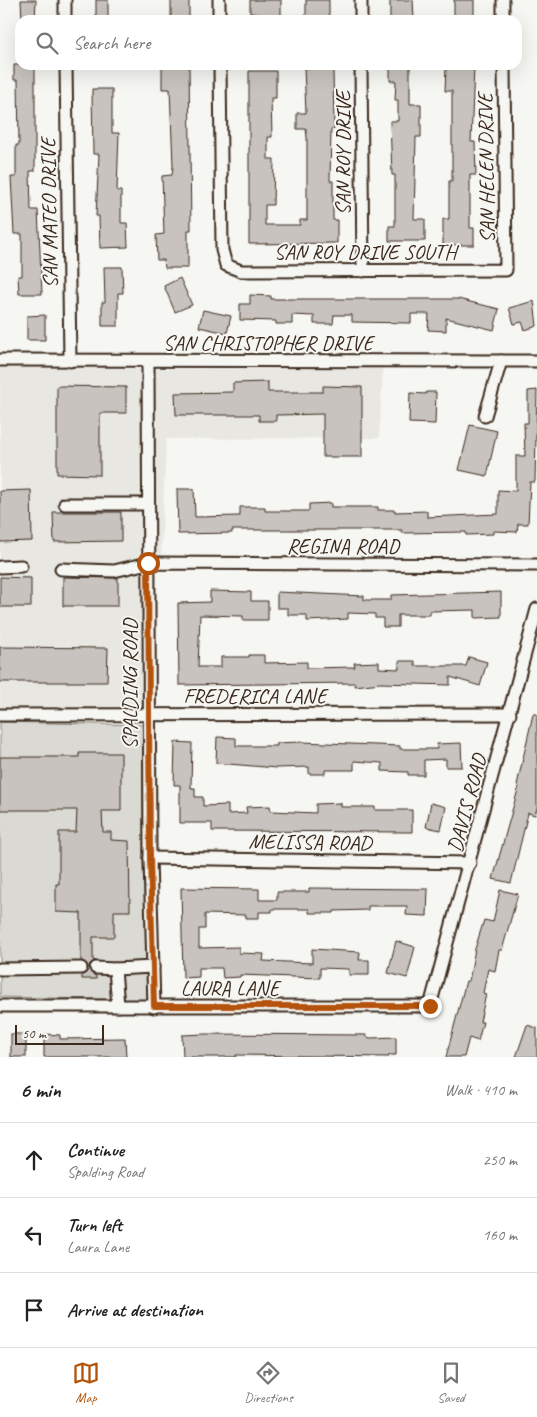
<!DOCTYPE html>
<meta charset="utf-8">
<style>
:root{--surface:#fff;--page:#f2f2f2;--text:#222;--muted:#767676;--line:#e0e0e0;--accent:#b45309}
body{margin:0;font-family:Caveat,sans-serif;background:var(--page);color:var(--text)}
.scale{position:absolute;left:15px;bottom:12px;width:89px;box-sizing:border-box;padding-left:5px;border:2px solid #3b2a1e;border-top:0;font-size:14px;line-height:18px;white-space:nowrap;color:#3b2a1e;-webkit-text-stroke:4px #f6f6f2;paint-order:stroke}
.stop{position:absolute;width:15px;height:15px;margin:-11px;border:4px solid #b45309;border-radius:50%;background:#fff}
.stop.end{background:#b45309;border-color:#fff;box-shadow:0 1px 5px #0008}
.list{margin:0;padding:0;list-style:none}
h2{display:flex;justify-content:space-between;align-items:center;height:65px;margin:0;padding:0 20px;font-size:21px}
h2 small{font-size:16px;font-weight:400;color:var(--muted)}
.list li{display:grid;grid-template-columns:32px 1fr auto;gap:15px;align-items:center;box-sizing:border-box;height:75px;padding:0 20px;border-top:1px solid var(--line)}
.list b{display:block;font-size:19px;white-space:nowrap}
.list p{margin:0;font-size:16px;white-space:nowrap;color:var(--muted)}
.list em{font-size:16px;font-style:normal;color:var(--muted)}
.icon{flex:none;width:28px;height:28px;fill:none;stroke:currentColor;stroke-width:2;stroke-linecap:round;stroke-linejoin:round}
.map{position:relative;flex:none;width:537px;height:1057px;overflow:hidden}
.search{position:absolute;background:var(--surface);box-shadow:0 5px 20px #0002;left:15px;right:15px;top:15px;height:55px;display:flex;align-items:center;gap:12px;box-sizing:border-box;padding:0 18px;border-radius:15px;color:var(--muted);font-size:19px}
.sheet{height:290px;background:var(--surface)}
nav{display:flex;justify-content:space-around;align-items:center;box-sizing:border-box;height:70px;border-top:1px solid var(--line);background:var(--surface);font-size:14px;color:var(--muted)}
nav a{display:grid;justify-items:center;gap:2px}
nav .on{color:var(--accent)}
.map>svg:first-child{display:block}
.built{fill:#e8e7e2}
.green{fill:#dad9d3;stroke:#8a8278}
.building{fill:#c8c3be;stroke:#3b2a1e}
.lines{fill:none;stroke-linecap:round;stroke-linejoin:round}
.minor-casing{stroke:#3b2a1e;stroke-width:15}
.minor{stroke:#f6f6f2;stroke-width:11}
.route{stroke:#b45309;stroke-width:6}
.labels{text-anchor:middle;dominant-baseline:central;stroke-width:4;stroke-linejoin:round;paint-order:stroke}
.street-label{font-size:21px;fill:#3b2a1e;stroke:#f6f6f2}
</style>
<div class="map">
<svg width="537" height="1057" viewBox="0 0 537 1057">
<rect width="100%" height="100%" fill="#f6f6f2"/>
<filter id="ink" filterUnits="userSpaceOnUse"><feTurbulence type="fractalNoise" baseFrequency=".02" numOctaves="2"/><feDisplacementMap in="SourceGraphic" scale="10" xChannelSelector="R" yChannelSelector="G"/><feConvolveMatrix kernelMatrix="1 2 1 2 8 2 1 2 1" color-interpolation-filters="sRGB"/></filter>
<g filter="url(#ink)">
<g class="built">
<path d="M0,367L142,369L143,708H0Z"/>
<path d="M383,368L379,438L166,439L161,557H154V369Z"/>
</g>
<path class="green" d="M0,722L143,725V864L148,1000L0,997Z"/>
<g class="building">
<path d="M21,0H36L35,20H22Z"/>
<rect x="96" y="0" width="12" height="20"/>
<rect x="171" y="0" width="18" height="18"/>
<path d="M250,0H281V20H260V14L250,13Z"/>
<rect x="306" y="0" width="23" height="20"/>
<path d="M390,0H413L414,20H390Z"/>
<rect x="454" y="0" width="20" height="20"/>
<path d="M14,65H35V171H30L31,210H38L42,294H19L18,276H22V234H14L11,177H16V145H19L18,80H14Z"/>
<path d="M162,65H189L191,230H188V268H165L164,260H157L156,235L164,234L162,176L172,175L173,166L170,89H162Z"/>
<path d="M390,66H410V104H421V137H416L414,219H425V241H389V226H395V175H392L390,121H398V100H395L396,81H390Z"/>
<path d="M446,67H474L471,142H475L476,175H470V228H474V245H443V219H449V181H452V91H445Z"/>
<path d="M304,68L333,69L334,129H331L330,181H333V220H337V243L249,244V71H276V98H271L272,137H268V159H274L273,205H265V225H300V220H307V137L306,129H297V113H306Z"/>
<path d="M92,89H112V133H119L117,191H121V223H127L128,247L100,248L99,216H96L99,154H93Z"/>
<path d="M104,267H122L123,293H118V326H102V302H105Z"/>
<path d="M180,278L192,305L175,312L164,286Z"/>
<path d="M250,295L271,296V299H458L499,309L494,330L446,318V331L428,330L429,314H411V323L352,322V315H334L333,324H314V316L292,315V324H276V321L240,320V304H250Z"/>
<path d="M534,301L537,326L525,330L522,322L514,324L509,308Z"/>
<path d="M203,310L231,316L227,333L199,327Z"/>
<path d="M45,315V340H27V316Z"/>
<path d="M268,382V392H323V386L362,387V457H323V414L276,415V421H259V415H176L175,393L233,392V383Z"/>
<path d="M57,386L126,387V413H100V475L57,474Z"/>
<path d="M537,390L535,482H530L528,524H518L517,532L493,531V534L466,535V532L402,533V530H232V533L178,534L177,489H194L195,517L240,516V507H265V511H309V504L331,503V507H378V510H395V512L427,511V517L498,514V490L516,491V456H525L524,423H528V391Z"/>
<path d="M426,392H436L435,424L409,423L410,393L426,394Z"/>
<path d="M470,425L497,431L487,476L459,470Z"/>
<path d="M31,490L32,541L0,542V491Z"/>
<path d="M53,512H121V541L54,542Z"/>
<path d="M0,577L31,578V607H0Z"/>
<path d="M63,577L118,578V606H63Z"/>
<path d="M210,591L251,592V601H268V620H243V616L200,615L198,667H221V657H249V655H264V663L307,662V668L355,667L354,663L379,662V668L399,669V661H415V666H466L469,657L487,662L480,686L450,677V685L380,683L355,686V683L179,685L178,603L210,602Z"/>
<path d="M277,592L364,596V600H391V595L501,592V617L475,618V610L430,611V615H398V627H383V618H375V614L348,613V619L307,621V615H288V608H277Z"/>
<path d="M0,647L108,648L107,682H0Z"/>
<path d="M533,714H537V808L535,815L528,813L511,883L493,879L519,786L517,785Z"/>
<path d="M217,737L236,738V746H277V743L301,742L400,746V749H437V744L461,743L462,767H446V759L424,760V775H408V772L382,771V763L354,761V770H325V774H309V767L277,768L216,763Z"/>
<path d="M175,742L192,743L191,788H195V797H203V806L228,805V814L247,813L246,807L270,806L271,811L316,813V804L341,803V807H375V810H412V832L212,831V823H180V785H174Z"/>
<path d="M79,753H121V811H102L103,832H111V840L129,841L130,911H114V937H93V960L96,961L90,964L89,968L92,974L96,976V979H82V975L88,968L87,964L81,961V913L56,912V884H59V832H76L77,810H0V757H79Z"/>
<path d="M431,803L446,807L441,830L426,827Z"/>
<path d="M181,888L259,889V900H277V892H309V888L428,889L427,916L406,915L407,906H368V910L334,911V913H309V909H272V912H259V918H246V915L205,914V929H199V948L239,947V953L264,954L263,961L312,963V949L360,952L359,960H369V975H349V969L320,968V978L240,975V977L223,978L222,968H199V977L183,978Z"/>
<path d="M500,890L518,894L502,950H499L495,971L488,969L483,993L486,994L480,1022H483L478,1041L469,1038L464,1057H446L466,981H469L475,949L484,920L493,922Z"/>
<path d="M396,941L415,947L407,978L388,973Z"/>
<path d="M527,1025L537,1028V1057H516Z"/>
<rect x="11" y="1034" width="15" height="23"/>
<path d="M44,1034L60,1035V1039L125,1038L126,1057H44Z"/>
<path d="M205,1034L366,1035V1037L371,1038L396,1037V1055H389V1057L236,1055V1057H183L182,1035Z"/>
</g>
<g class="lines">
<defs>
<g id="minor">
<path d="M65,0V20"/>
<path d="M219,0V20"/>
<path d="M361,0V20"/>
<path d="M503,0V20"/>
<path d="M66,65L70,361"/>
<path d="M220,65L222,250L226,265L241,271L506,270L504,65"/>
<path d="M361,65L363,271"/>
<path d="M0,360L537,361"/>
<path d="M148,362L150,858L154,1007"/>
<path d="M485,416L501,361"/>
<path d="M65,504H148"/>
<path d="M0,567L21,566"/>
<path d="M61,569L114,571L148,563L537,565"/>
<path d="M0,715L510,714"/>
<path d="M150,858L470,863"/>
<path d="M96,968L115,969L118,1006"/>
<path d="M0,969L81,968"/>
<path d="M115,969L153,967"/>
<path d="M0,1006H430L537,609"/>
</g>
</defs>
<use href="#minor" class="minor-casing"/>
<use href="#minor" class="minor"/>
</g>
</g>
<g class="lines" filter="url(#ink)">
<path class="route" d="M148,563L150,858L154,1006H430"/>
</g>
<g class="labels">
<g class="street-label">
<text transform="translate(343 153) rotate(-90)">SAN ROY DRIVE</text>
<text transform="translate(486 168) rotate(-91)">SAN HELEN DRIVE</text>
<text transform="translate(49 213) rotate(-91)">SAN MATEO DRIVE</text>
<text x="365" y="252">SAN ROY DRIVE SOUTH</text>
<text x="268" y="343">SAN CHRISTOPHER DRIVE</text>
<text x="343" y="546">REGINA ROAD</text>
<text transform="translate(130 684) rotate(-90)">SPALDING ROAD</text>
<text x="255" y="696">FREDERICA LANE</text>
<text transform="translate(467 803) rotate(-75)">DAVIS ROAD</text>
<text transform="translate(310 842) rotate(1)">MELISSA ROAD</text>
<text x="230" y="988">LAURA LANE</text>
</g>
</g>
</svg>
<div class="scale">50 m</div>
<div class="stop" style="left:148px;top:563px"></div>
<div class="stop end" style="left:430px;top:1006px"></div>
<div class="search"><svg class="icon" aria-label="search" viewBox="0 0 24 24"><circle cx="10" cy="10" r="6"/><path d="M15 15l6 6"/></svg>Search here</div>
</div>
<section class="sheet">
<h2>6 min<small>Walk · 410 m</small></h2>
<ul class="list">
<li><svg class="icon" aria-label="ahead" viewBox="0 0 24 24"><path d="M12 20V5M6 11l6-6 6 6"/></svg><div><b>Continue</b><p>Spalding Road</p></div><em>250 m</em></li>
<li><svg class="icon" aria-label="left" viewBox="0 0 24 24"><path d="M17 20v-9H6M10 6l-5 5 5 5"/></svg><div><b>Turn left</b><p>Laura Lane</p></div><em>160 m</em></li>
<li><svg class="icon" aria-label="arrive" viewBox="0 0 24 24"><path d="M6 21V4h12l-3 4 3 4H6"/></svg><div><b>Arrive at destination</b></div></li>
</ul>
</section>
<nav>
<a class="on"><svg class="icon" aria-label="map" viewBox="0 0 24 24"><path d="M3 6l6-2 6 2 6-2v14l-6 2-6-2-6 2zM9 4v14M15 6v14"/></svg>Map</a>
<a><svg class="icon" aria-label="directions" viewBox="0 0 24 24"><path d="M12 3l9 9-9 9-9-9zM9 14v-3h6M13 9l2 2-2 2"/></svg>Directions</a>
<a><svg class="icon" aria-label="saved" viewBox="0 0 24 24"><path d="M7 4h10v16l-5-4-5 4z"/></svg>Saved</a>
</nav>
